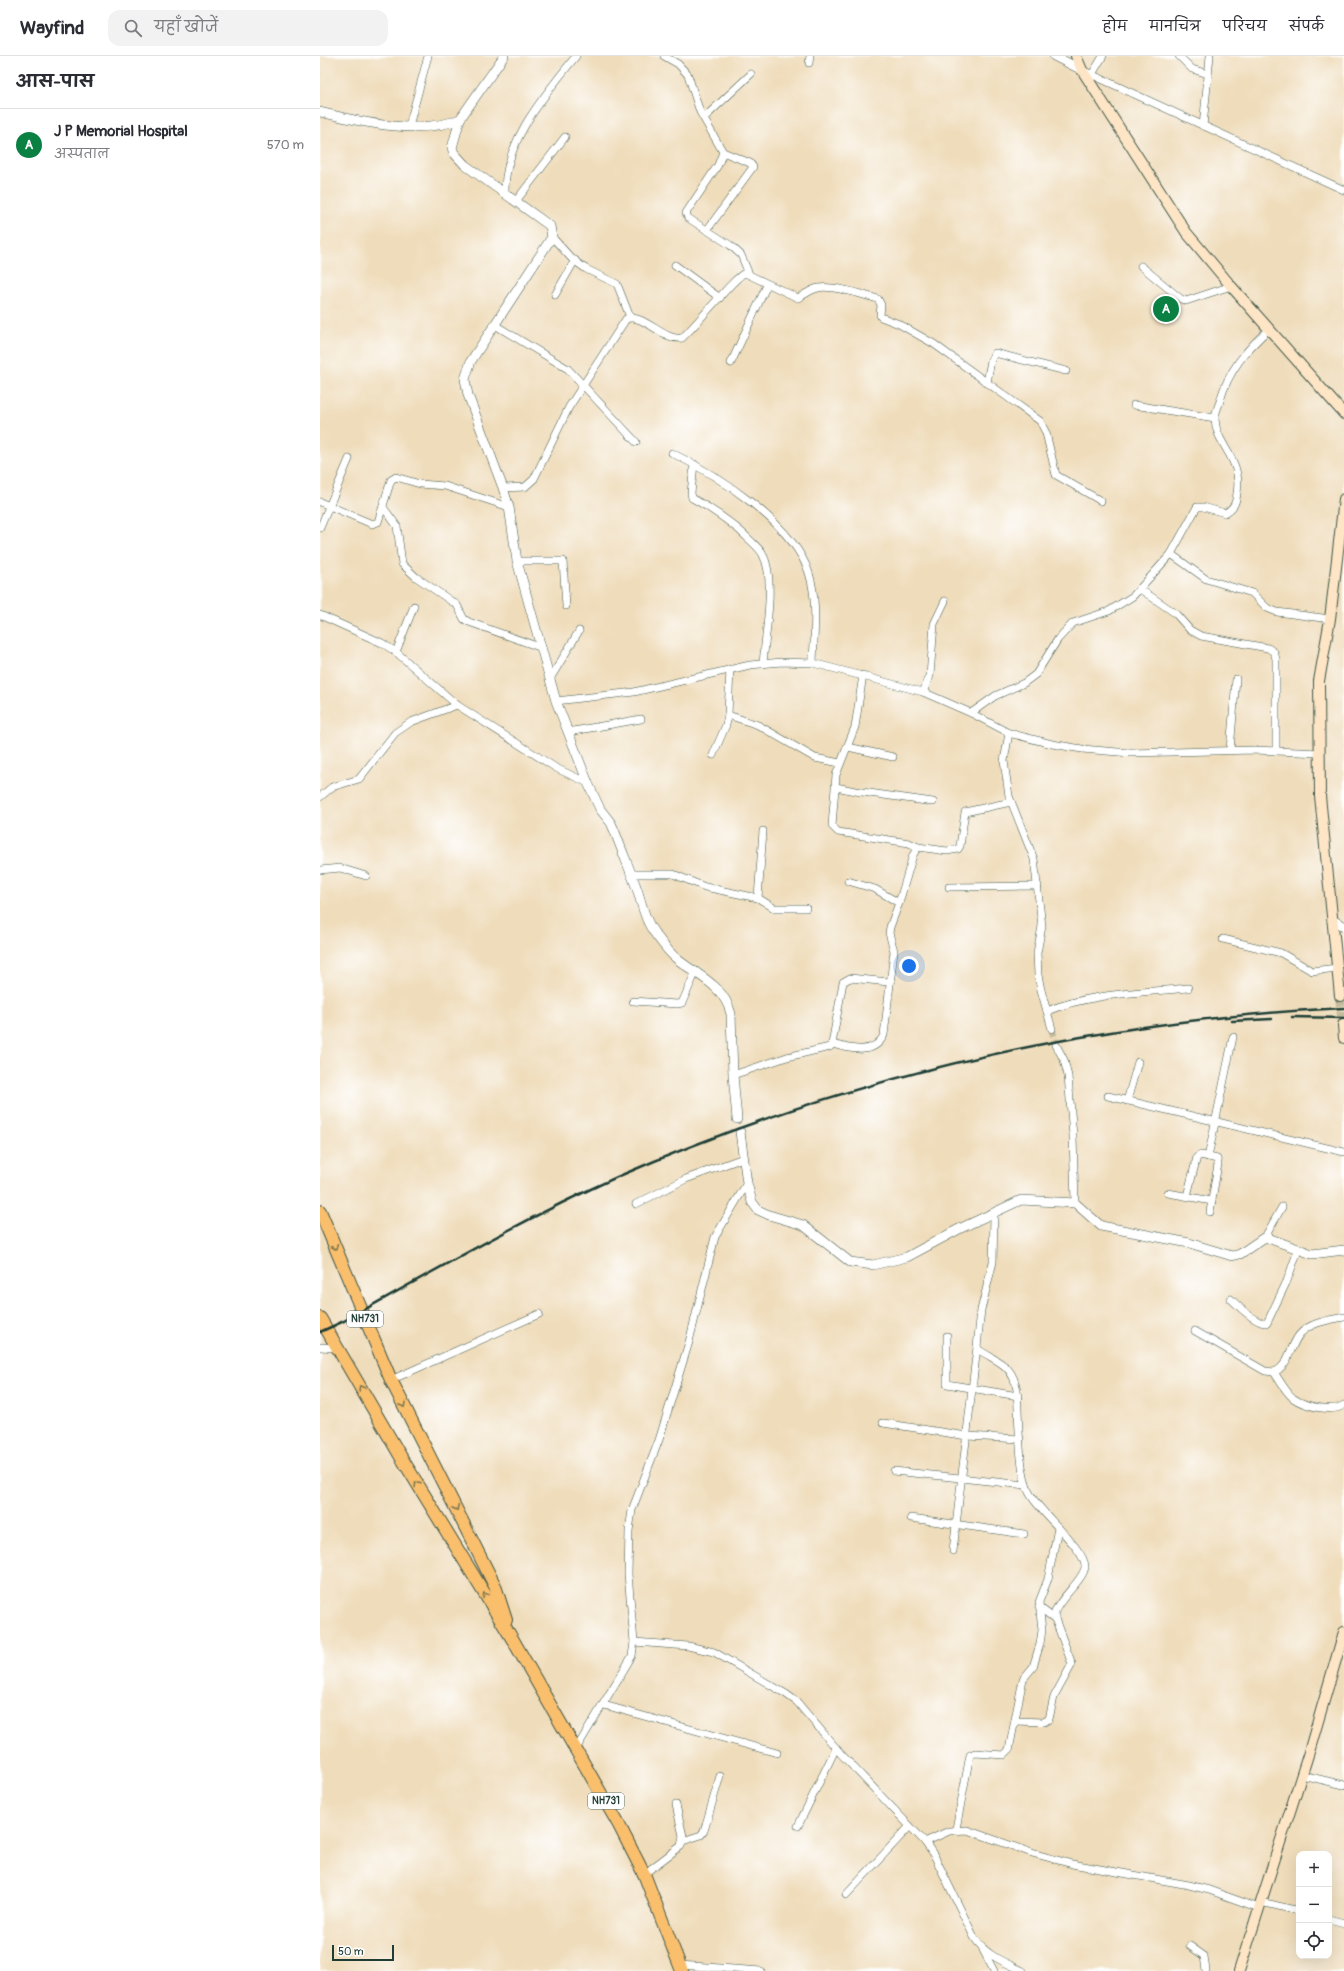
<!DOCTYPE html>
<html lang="hi">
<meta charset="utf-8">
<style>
:root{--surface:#fff;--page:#f2f2f3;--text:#2b2b33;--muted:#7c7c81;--line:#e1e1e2;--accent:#0b8043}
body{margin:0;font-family:Pangolin,"Playpen Sans Deva",sans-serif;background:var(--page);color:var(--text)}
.controls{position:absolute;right:12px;bottom:12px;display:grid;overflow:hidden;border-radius:8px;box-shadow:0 4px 16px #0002}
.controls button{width:36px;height:36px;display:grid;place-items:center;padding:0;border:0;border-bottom:1px solid var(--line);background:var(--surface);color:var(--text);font:20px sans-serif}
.scale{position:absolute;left:12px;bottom:10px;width:62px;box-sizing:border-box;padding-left:4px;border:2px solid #1f3d34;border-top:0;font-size:11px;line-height:14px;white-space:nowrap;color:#1f3d34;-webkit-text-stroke:3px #fff;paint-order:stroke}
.you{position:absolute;left:589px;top:910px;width:14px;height:14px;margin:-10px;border:3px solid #fff;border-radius:50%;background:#1a73e8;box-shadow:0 0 0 6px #1a73e833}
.badge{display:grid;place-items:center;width:26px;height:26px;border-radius:50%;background:var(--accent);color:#fff;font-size:13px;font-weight:700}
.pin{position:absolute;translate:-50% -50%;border:2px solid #fff;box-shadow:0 1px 4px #0006}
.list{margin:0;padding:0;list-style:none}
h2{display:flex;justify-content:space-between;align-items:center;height:52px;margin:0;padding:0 16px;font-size:17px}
h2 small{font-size:13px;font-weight:400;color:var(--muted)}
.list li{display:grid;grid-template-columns:26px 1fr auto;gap:12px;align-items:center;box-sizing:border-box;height:72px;padding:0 16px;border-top:1px solid var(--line)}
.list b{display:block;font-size:15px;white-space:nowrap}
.list p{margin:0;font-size:13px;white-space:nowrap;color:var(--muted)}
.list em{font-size:13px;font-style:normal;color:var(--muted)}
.icon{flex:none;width:22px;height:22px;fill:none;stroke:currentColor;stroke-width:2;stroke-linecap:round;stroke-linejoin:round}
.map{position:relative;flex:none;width:1024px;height:1915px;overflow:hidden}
header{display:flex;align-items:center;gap:24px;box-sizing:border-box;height:56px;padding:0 20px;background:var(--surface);border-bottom:1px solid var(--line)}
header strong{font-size:19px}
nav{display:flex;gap:22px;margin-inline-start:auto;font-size:14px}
.search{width:280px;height:36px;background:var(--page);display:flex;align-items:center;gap:10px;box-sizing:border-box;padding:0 14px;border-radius:12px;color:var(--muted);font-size:15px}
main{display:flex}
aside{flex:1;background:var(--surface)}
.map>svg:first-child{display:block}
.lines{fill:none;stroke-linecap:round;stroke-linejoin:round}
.minor-tunnel{stroke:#c5bc9f;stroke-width:7;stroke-dasharray:7 3.5;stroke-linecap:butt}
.secondary-tunnel{stroke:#c5bc9f;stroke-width:10;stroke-dasharray:10 5;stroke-linecap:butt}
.minor-casing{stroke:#3e5548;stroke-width:8}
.tertiary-casing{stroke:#3e5548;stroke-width:10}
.secondary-casing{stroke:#3e5548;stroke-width:12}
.trunk-casing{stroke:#3e5548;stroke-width:14}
.minor{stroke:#fff;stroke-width:7}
.tertiary{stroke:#fff;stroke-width:9}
.secondary{stroke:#fde5c5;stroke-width:10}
.trunk{stroke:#f9bf6d;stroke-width:12}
.rail{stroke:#1f3d34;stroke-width:2.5}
.oneway{stroke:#81784e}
.labels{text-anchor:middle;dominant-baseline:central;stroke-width:3;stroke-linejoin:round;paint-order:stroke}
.shield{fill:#fff;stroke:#627771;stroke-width:1}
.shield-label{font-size:10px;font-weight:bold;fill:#1f3d34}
</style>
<header>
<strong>Wayfind</strong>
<div class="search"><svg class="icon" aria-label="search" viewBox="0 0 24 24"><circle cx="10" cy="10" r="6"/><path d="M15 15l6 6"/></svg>यहाँ खोजें</div>
<nav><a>होम</a><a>मानचित्र</a><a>परिचय</a><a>संपर्क</a></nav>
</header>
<main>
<aside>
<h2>आस-पास<small></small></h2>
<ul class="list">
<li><span class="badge">A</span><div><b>J P Memorial Hospital</b><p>अस्पताल</p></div><em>570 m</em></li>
</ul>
</aside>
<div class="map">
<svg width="1024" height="1915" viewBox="0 0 1024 1915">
<rect width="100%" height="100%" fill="#fff"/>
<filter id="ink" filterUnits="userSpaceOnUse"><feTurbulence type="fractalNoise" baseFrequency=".025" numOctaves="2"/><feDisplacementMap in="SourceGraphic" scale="8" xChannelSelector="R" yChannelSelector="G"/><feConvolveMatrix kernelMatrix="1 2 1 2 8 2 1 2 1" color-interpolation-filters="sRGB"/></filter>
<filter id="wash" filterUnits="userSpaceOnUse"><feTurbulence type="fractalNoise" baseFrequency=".012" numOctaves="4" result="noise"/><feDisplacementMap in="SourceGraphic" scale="16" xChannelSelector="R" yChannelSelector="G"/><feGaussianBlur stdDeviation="0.9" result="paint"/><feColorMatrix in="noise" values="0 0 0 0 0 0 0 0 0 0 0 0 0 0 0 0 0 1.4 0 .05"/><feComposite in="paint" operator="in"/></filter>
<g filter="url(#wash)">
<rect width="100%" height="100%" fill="#efdcba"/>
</g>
<g filter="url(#ink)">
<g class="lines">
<path class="minor-tunnel" d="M732,973L736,989"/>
<path class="secondary-tunnel" d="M1020,940L1023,969"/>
<defs>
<g id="minor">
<path d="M344,0L358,8L368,19L380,56L403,96L398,109L366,157L368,162L410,189L421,199L429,218"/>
<path d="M859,0L872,13L888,18"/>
<path d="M489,7L490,0"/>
<path d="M764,15L1024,134"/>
<path d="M771,20L783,0"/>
<path d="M384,62L431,18"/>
<path d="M89,70L108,0"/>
<path d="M883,70L890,0"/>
<path d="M185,136C184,85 225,39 256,0"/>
<path d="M196,145L245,81"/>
<path d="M387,174L433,111L430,107L403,96"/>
<path d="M232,181L252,203L266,213L297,228L310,261"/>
<path d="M355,209L400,242"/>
<path d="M821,210L861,243L866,245L911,230"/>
<path d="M235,239L255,204"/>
<path d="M175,269L248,313L316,386"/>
<path d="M411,307L447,229"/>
<path d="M667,327L671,304L675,297L746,315"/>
<path d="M814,349L895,362"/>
<path d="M352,397C397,419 473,467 489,517C498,545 494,578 493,607"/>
<path d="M374,408L371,437L372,442C394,454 413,467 431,485C435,489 441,494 443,499C456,523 445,580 443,608"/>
<path d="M183,432L205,431L214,423L249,351L306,263C322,256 345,286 362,282C375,271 416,219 425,217L478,242C484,239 489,235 495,233C508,227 543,239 558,243L561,249L560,259L561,261L579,268L614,288L720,365L726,377L736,419L781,445"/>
<path d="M0,446L52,468L58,466L71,424L76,421L100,428L125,430L189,451"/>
<path d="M63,451L77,470L82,508L96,521L137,549L144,563L149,566L222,592"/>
<path d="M0,472L29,403"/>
<path d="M851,498L886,523L932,537L947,552L957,556L1010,563"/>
<path d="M197,505H243L246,550"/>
<path d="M820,533L855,557L870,574L881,580L948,592L954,596L956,603V695"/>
<path d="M0,559L62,587L76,596L137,649L236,712L268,727"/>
<path d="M76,596L94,550"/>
<path d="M543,619L535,671L516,719L512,770L518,776L589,787L598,791"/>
<path d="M230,623L259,575"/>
<path d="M603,636L610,620L614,568L625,545"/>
<path d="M236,645L314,636L430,609L462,606L493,607L603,636L651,657L689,677L732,688L762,693L810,697L935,694L1000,697"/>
<path d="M651,657L675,640L704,627L716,618L738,583L753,567L789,555L813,540L851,498L877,451H883L905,457C914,452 916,447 917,437C923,402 896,390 895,363C895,357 898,351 900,345C908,315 926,294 949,273"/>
<path d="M408,659L438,669L495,702L520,707"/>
<path d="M248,676L321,663"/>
<path d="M689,677L684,705L689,740L714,803L722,870L717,897L718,919L721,934L732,973"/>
<path d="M528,691L573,701"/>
<path d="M910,694L916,623"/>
<path d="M393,699L406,669L408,659L410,613"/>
<path d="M516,731L535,735L613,746"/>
<path d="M0,741L12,731L39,723L75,677L91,666L137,649"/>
<path d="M0,814L20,812L46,820"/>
<path d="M310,818H353L385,831L438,842L454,852H486"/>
<path d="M528,825L555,833L579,847"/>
<path d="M629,831L718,830"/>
<path d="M438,842L443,775"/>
<path d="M903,883L961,897L992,915L1017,912"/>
<path d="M313,945L357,948L362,947L376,915"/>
<path d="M727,955C771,937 821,937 868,932"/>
<path d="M512,988C530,993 554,1000 564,979L574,895L569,877L570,871L579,847L593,799L598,791L627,795L638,793L640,790L645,756L691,746"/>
<path d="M736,989L744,1004L748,1020L753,1080L755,1147"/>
<path d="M413,1019L467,1001L510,991L512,988L523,926L530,922L569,926"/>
<path d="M788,1040L1024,1096"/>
<path d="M807,1045L818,1006"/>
<path d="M888,1101L913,981"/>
<path d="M848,1137L892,1145"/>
<path d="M867,1140L877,1101L881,1099L897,1103L898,1108L890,1156"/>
<path d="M316,1148L366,1123L423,1102"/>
<path d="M674,1158L673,1206L661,1254L657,1291L659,1294C679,1307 692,1308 697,1334C699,1359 698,1415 709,1436C718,1456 766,1493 765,1511C763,1525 740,1541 735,1556V1563L752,1608L734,1641L729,1663L724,1666L695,1665"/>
<path d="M945,1181L962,1151"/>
<path d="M911,1243C918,1250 937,1269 947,1267L967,1225L978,1194"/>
<path d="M875,1275L945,1315L954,1316C969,1311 970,1289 980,1278C991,1266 1009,1264 1024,1261"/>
<path d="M627,1280V1328L698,1340"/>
<path d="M0,1291L17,1292"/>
<path d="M954,1316C960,1325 965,1335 973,1342C984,1350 1012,1357 1024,1349"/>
<path d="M71,1324L219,1258"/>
<path d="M563,1367L647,1380L700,1383"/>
<path d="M574,1415L706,1429"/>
<path d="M591,1462L704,1478"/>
<path d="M633,1495L657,1291"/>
<path d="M719,1551L735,1563"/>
<path d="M314,1586L368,1590L394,1596L466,1638L477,1646L521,1698L605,1786L615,1801L654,1881C665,1899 684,1906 703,1915"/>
<path d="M284,1649L457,1697"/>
<path d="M256,1693L312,1600L314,1586L308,1518L309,1475L312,1454L339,1384L369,1286L395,1181L427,1127"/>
<path d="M982,1719L1024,1729"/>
<path d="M478,1770L516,1692"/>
<path d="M636,1773L650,1699L655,1697L684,1699L689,1694L703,1623L713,1611L720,1588L722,1574L719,1546L728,1523L738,1472"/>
<path d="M363,1785L381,1779L384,1775L400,1720"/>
<path d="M605,1786L629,1775L647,1774L712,1797L752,1808L869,1829L889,1834L939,1852"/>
<path d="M324,1818L361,1790L363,1780L356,1749"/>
<path d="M526,1839L590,1770"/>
<path d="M941,1846L979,1855"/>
<path d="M1009,1863L1024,1867"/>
<path d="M870,1890L884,1900L886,1915"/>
<path d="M663,1894L674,1915"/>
<path d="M359,1909L441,1915"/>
</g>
<g id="tertiary">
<path d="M734,0L762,14"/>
<path d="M0,56C40,66 100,80 140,63L184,0"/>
<path d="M140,63L132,92L134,97L145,109L230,170L232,181L151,305L145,323L148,339L183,432L189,451L197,505L236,645L268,727L280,753L291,767L295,776C302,795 310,814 317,833C322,848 324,862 333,875C340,884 348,896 357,903C378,920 404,929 411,958L413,1019L417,1063"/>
<path d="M1012,864L1024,870"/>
<path d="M420,1076L427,1127L432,1146L438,1154L449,1159L483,1169L530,1206L553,1209L587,1201L639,1173L701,1144L755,1147L781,1170L869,1187L912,1200L920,1198L945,1181L992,1198L1024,1194"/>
</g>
<g id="secondary">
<path d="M756,0L762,14L866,176L911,230L1024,358"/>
<path d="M1020,940L1000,740L999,625L1010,563L1024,443"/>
<path d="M1023,969L1024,982"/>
<path d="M919,1915L989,1696L1024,1576"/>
</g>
<g id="trunk">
<path d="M0,1155L71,1324L175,1530L186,1564"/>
<path d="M0,1262L81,1401L193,1584L299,1769L324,1818L362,1915"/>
</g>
</defs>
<use href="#minor" class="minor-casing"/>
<use href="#tertiary" class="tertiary-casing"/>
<use href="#secondary" class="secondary-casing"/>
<use href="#trunk" class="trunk-casing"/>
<use href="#minor" class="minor"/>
<use href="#tertiary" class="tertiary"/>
<use href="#secondary" class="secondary"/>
<use href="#trunk" class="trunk"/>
<g class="rail">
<path d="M972,961L1024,962"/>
<path d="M912,965L952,963"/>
<path d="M0,1276L24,1265C114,1215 203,1163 297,1121C528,1020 772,964 1024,952"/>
</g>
</g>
<defs><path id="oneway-chevron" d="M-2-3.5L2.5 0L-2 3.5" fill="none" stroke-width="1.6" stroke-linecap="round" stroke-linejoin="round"/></defs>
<g class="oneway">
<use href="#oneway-chevron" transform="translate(15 1191) rotate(67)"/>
<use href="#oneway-chevron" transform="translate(41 1332) rotate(-121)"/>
<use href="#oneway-chevron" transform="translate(83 1349) rotate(63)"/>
<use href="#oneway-chevron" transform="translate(97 1428) rotate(-122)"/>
<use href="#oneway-chevron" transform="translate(136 1452) rotate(63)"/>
<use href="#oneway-chevron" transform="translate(165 1539) rotate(-122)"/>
</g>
</g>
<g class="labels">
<g class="shield">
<rect x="27" y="1255" width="36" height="16" rx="3"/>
<rect x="268" y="1737" width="36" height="16" rx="3"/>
</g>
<g class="shield-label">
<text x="45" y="1263">NH731</text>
<text x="286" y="1745">NH731</text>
</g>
</g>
</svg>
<div class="controls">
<button>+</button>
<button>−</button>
<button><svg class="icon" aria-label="locate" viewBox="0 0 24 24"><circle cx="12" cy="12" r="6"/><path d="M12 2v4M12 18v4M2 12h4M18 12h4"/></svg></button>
</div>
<div class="scale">50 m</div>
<div class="you"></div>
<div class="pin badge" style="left:846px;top:253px">A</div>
</div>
</main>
